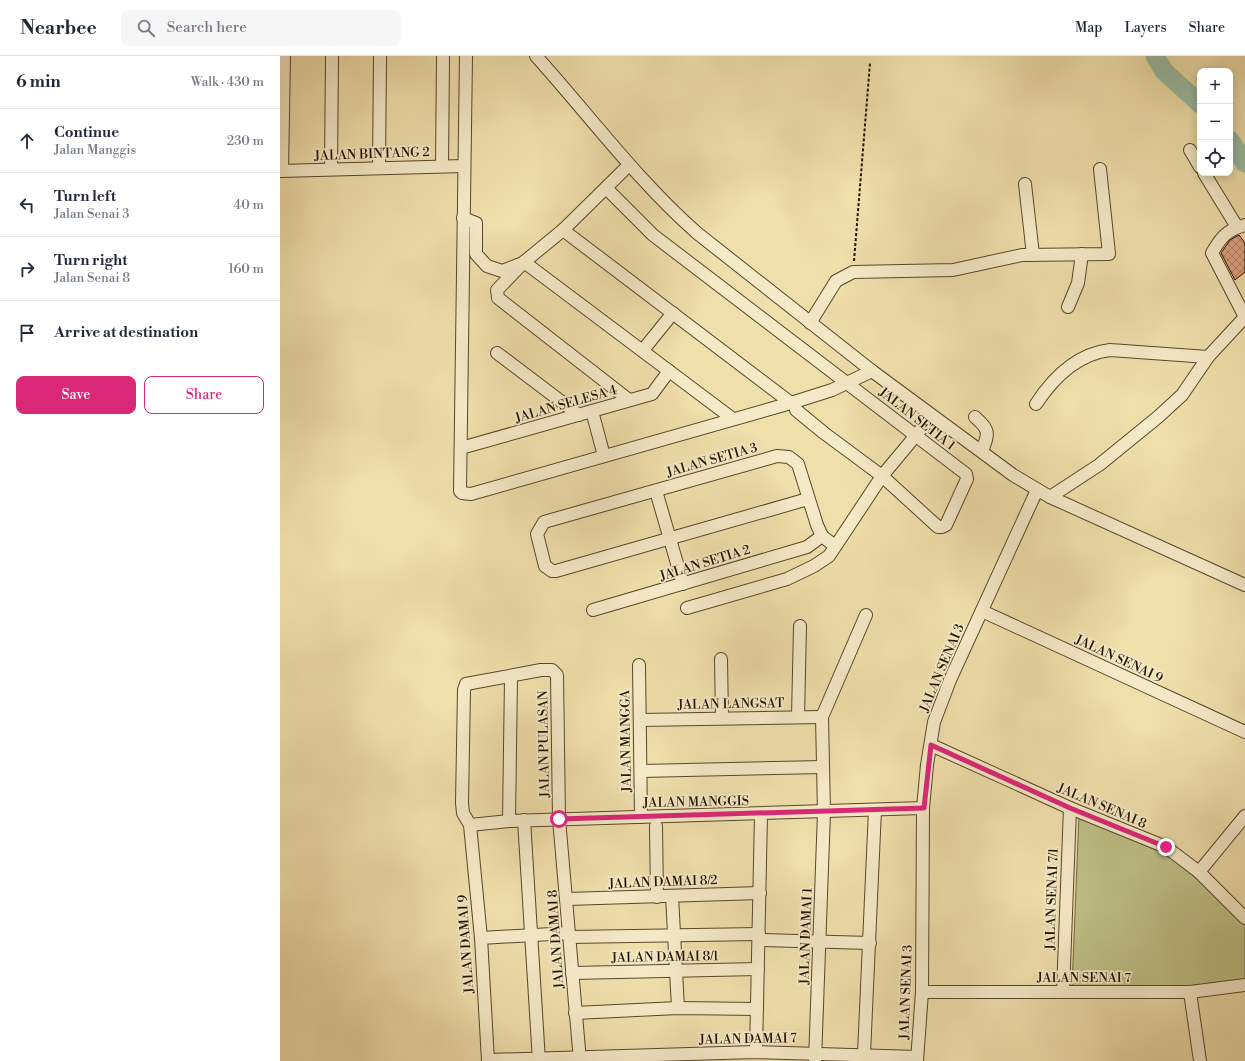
<!DOCTYPE html>
<meta charset="utf-8">
<style>
:root{--surface:#fff;--page:#f6f6f7;--text:#1f2937;--muted:#747a83;--line:#e0e1e3;--accent:#db2777}
body{margin:0;font-family:"Libre Bodoni",serif;background:var(--page);color:var(--text)}
.controls{position:absolute;right:12px;top:12px;display:grid;overflow:hidden;border-radius:8px;box-shadow:0 2px 10px #0003}
.controls button{width:36px;height:36px;display:grid;place-items:center;padding:0;border:0;border-bottom:1px solid var(--line);background:var(--surface);color:var(--text);font:20px sans-serif}
.stop{position:absolute;width:12px;height:12px;margin:-9px;border:3px solid #db2777;border-radius:50%;background:#fff}
.stop.end{background:#db2777;border-color:#fff;box-shadow:0 1px 4px #0008}
.list{margin:0;padding:0;list-style:none}
h2{display:flex;justify-content:space-between;align-items:center;height:52px;margin:0;padding:0 16px;font-size:17px}
h2 small{font-size:13px;font-weight:400;color:var(--muted)}
.list li{display:grid;grid-template-columns:26px 1fr auto;gap:12px;align-items:center;box-sizing:border-box;height:64px;padding:0 16px;border-top:1px solid var(--line)}
.list b{display:block;font-size:15px;white-space:nowrap}
.list p{margin:0;font-size:13px;white-space:nowrap;color:var(--muted)}
.list em{font-size:13px;font-style:normal;color:var(--muted)}
.actions{display:flex;gap:8px;padding:12px 16px}
.actions a{flex:1;padding:9px 0;border:1px solid var(--accent);border-radius:8px;text-align:center;font-size:14px;color:var(--accent)}
.actions .main{background:var(--accent);color:#fff}
.icon{flex:none;width:22px;height:22px;fill:none;stroke:currentColor;stroke-width:2;stroke-linecap:round;stroke-linejoin:round}
.map{position:relative;flex:none;width:965px;height:1005px;overflow:hidden}
header{display:flex;align-items:center;gap:24px;box-sizing:border-box;height:56px;padding:0 20px;background:var(--surface);border-bottom:1px solid var(--line)}
header strong{font-size:19px}
nav{display:flex;gap:22px;margin-inline-start:auto;font-size:14px}
.search{width:280px;height:36px;background:var(--page);display:flex;align-items:center;gap:10px;box-sizing:border-box;padding:0 14px;border-radius:8px;color:var(--muted);font-size:15px}
main{display:flex}
aside{flex:1;background:var(--surface)}
.map>svg:first-child{display:block}
.green{fill:#bec086;stroke:#726a43}
.lines{fill:none;stroke-linecap:round;stroke-linejoin:round}
.river{stroke:#9abda6;stroke-width:19}
.building{fill:url(#building-cross-hatch);stroke:#271300}
.minor-casing{stroke:#59462b;stroke-width:14}
.path{stroke:#271300;stroke-width:2;stroke-dasharray:3 2;stroke-linecap:butt}
.minor{stroke:#f5eac8;stroke-width:12}
.route{stroke:#db2777;stroke-width:5}
.labels{text-anchor:middle;dominant-baseline:central;stroke-width:3.5;stroke-linejoin:round;paint-order:stroke}
.street-label{font-size:13px;fill:#271300;stroke:#f5eac8}
</style>
<header>
<strong>Nearbee</strong>
<div class="search"><svg class="icon" aria-label="search" viewBox="0 0 24 24"><circle cx="10" cy="10" r="6"/><path d="M15 15l6 6"/></svg>Search here</div>
<nav><a>Map</a><a>Layers</a><a>Share</a></nav>
</header>
<main>
<aside>
<h2>6 min<small>Walk · 430 m</small></h2>
<ul class="list">
<li><svg class="icon" aria-label="ahead" viewBox="0 0 24 24"><path d="M12 20V5M6 11l6-6 6 6"/></svg><div><b>Continue</b><p>Jalan Manggis</p></div><em>230 m</em></li>
<li><svg class="icon" aria-label="left" viewBox="0 0 24 24"><path d="M17 20v-9H6M10 6l-5 5 5 5"/></svg><div><b>Turn left</b><p>Jalan Senai 3</p></div><em>40 m</em></li>
<li><svg class="icon" aria-label="right" viewBox="0 0 24 24"><path d="M7 20v-9h11M14 6l5 5-5 5"/></svg><div><b>Turn right</b><p>Jalan Senai 8</p></div><em>160 m</em></li>
<li><svg class="icon" aria-label="arrive" viewBox="0 0 24 24"><path d="M6 21V4h12l-3 4 3 4H6"/></svg><div><b>Arrive at destination</b></div></li>
</ul>
<div class="actions"><a class="main">Save</a><a>Share</a></div>
</aside>
<div class="map">
<svg width="965" height="1005" viewBox="0 0 965 1005">
<defs>
<pattern id="building-cross-hatch" width="8" height="8" patternUnits="userSpaceOnUse"><rect width="8" height="8" fill="#dca07d"/><path d="M0 0l8 8M0 8l8-8" fill="none" stroke="#b28164"/></pattern>
</defs>
<rect width="100%" height="100%" fill="#efdfab"/>
<filter id="stains"><feTurbulence type="fractalNoise" baseFrequency=".005" numOctaves="4"/><feColorMatrix values="0 0 0 0 .2 0 0 0 0 .09 0 0 0 0 .02 0 0 0 .5 -.17"/></filter>
<radialGradient id="worn" r=".72"><stop offset=".6" stop-color="#630" stop-opacity="0"/><stop offset="1" stop-color="#630" stop-opacity=".3"/></radialGradient>
<path class="green" d="M799,759L886,797L924,829L965,869V924L909,931H792Z"/>
<g class="lines">
<g class="river">
<path d="M875,0L884,15L920,48"/>
<path d="M950,84L965,107"/>
</g>
</g>
<path class="building" d="M959,179L965,187V216L955,224L941,197L950,184Z"/>
<g class="lines">
<defs>
<g id="minor">
<path d="M186,0L180,435L182,437L191,438L511,347L552,334L592,315"/>
<path d="M256,0C310,60 357,124 417,177L592,315L733,419L770,441L965,529"/>
<path d="M910,94L920,111"/>
<path d="M349,109L283,174L244,206L217,234L218,242L349,344"/>
<path d="M162,110L163,0"/>
<path d="M99,112L100,0"/>
<path d="M51,113L52,0"/>
<path d="M0,115L184,110"/>
<path d="M2,115L4,0"/>
<path d="M924,117L957,171"/>
<path d="M745,128L753,199"/>
<path d="M326,132L373,179L686,418L687,423L666,469L662,471H658L602,420L544,377L516,354"/>
<path d="M183,162L196,167V198L207,210L222,215L240,208"/>
<path d="M283,174L511,347"/>
<path d="M244,206L453,363"/>
<path d="M788,251L798,227L802,198"/>
<path d="M965,261L932,197C941,181 947,174 965,169"/>
<path d="M530,267L556,225L573,216L673,214L742,199L829,198L820,113"/>
<path d="M363,294L393,257"/>
<path d="M217,297L299,359"/>
<path d="M756,348C773,322 797,298 830,294L928,301"/>
<path d="M312,355L324,400"/>
<path d="M695,361C710,374 709,377 702,395"/>
<path d="M181,392L372,338L389,315"/>
<path d="M376,435L403,528"/>
<path d="M770,441L819,409L878,361L902,339L928,301L965,261"/>
<path d="M528,443L276,515H272L265,510L257,478L264,466L497,400L509,401L518,408L537,469L542,480L555,490"/>
<path d="M407,552L507,523L534,510L549,500L602,420L652,360"/>
<path d="M313,554L527,491L542,480"/>
<path d="M702,555L965,676"/>
<path d="M441,603L442,662"/>
<path d="M359,609L361,761"/>
<path d="M518,661L520,570"/>
<path d="M360,664L542,661"/>
<path d="M651,689L790,752L886,791L919,816L965,862"/>
<path d="M361,715L543,711"/>
<path d="M244,764L259,1005"/>
<path d="M229,765L231,621"/>
<path d="M190,769L229,765L643,752"/>
<path d="M376,770L377,841"/>
<path d="M919,816L965,760"/>
<path d="M392,840L398,952"/>
<path d="M287,843L480,837"/>
<path d="M289,881L479,878"/>
<path d="M201,882L289,877"/>
<path d="M479,884L590,887"/>
<path d="M292,917L478,913"/>
<path d="M642,936H910L965,929"/>
<path d="M783,936L790,752"/>
<path d="M910,936L920,1005"/>
<path d="M295,957L398,952L477,953"/>
<path d="M476,996L481,758"/>
<path d="M584,998L595,754"/>
<path d="M208,1004L476,996L637,1001"/>
<path d="M208,1005L201,882L190,769L183,757L182,747L184,634L186,628L261,614H272L277,619L279,763L300,1005"/>
<path d="M535,1005L544,756L542,661L586,559"/>
<path d="M637,1005L642,936L643,752L647,709L654,666L670,624L757,434"/>
</g>
</defs>
<use href="#minor" class="minor-casing"/>
<path class="path" d="M574,205L590,7"/>
<use href="#minor" class="minor"/>
</g>
<g class="lines">
<path class="route" d="M279,763L644,752L651,689L790,752L886,791"/>
</g>
<g class="labels">
<g class="street-label">
<text transform="translate(92 98) rotate(-2)">JALAN BINTANG 2</text>
<text transform="translate(286 348) rotate(-16)">JALAN SELESA 4</text>
<text transform="translate(637 363) rotate(38)">JALAN SETIA 1</text>
<text transform="translate(432 404) rotate(-16)">JALAN SETIA 3</text>
<text transform="translate(425 507) rotate(-17)">JALAN SETIA 2</text>
<text transform="translate(839 603) rotate(25)">JALAN SENAI 9</text>
<text transform="translate(662 612) rotate(-67)">JALAN SENAI 3</text>
<text transform="translate(451 648) rotate(-1)">JALAN LANGSAT</text>
<text transform="translate(346 685) rotate(-91)">JALAN MANGGA</text>
<text transform="translate(264 688) rotate(-91)">JALAN PULASAN</text>
<text transform="translate(416 746) rotate(-1)">JALAN MANGGIS</text>
<text transform="translate(822 750) rotate(23)">JALAN SENAI 8</text>
<text transform="translate(383 826) rotate(-2)">JALAN DAMAI 8/2</text>
<text transform="translate(772 843) rotate(-88)">JALAN SENAI 7/1</text>
<text transform="translate(526 880) rotate(-88)">JALAN DAMAI 1</text>
<text transform="translate(276 883) rotate(-94)">JALAN DAMAI 8</text>
<text transform="translate(186 888) rotate(-94)">JALAN DAMAI 9</text>
<text transform="translate(385 901) rotate(-1)">JALAN DAMAI 8/1</text>
<text x="804" y="922">JALAN SENAI 7</text>
<text transform="translate(626 936) rotate(-88)">JALAN SENAI 3</text>
<text transform="translate(468 983) rotate(-1)">JALAN DAMAI 7</text>
</g>
</g>
<rect width="100%" height="100%" filter="url(#stains)"/>
<rect width="100%" height="100%" fill="url(#worn)"/>
</svg>
<div class="controls">
<button>+</button>
<button>−</button>
<button><svg class="icon" aria-label="locate" viewBox="0 0 24 24"><circle cx="12" cy="12" r="6"/><path d="M12 2v4M12 18v4M2 12h4M18 12h4"/></svg></button>
</div>
<div class="stop" style="left:279px;top:763px"></div>
<div class="stop end" style="left:886px;top:791px"></div>
</div>
</main>
